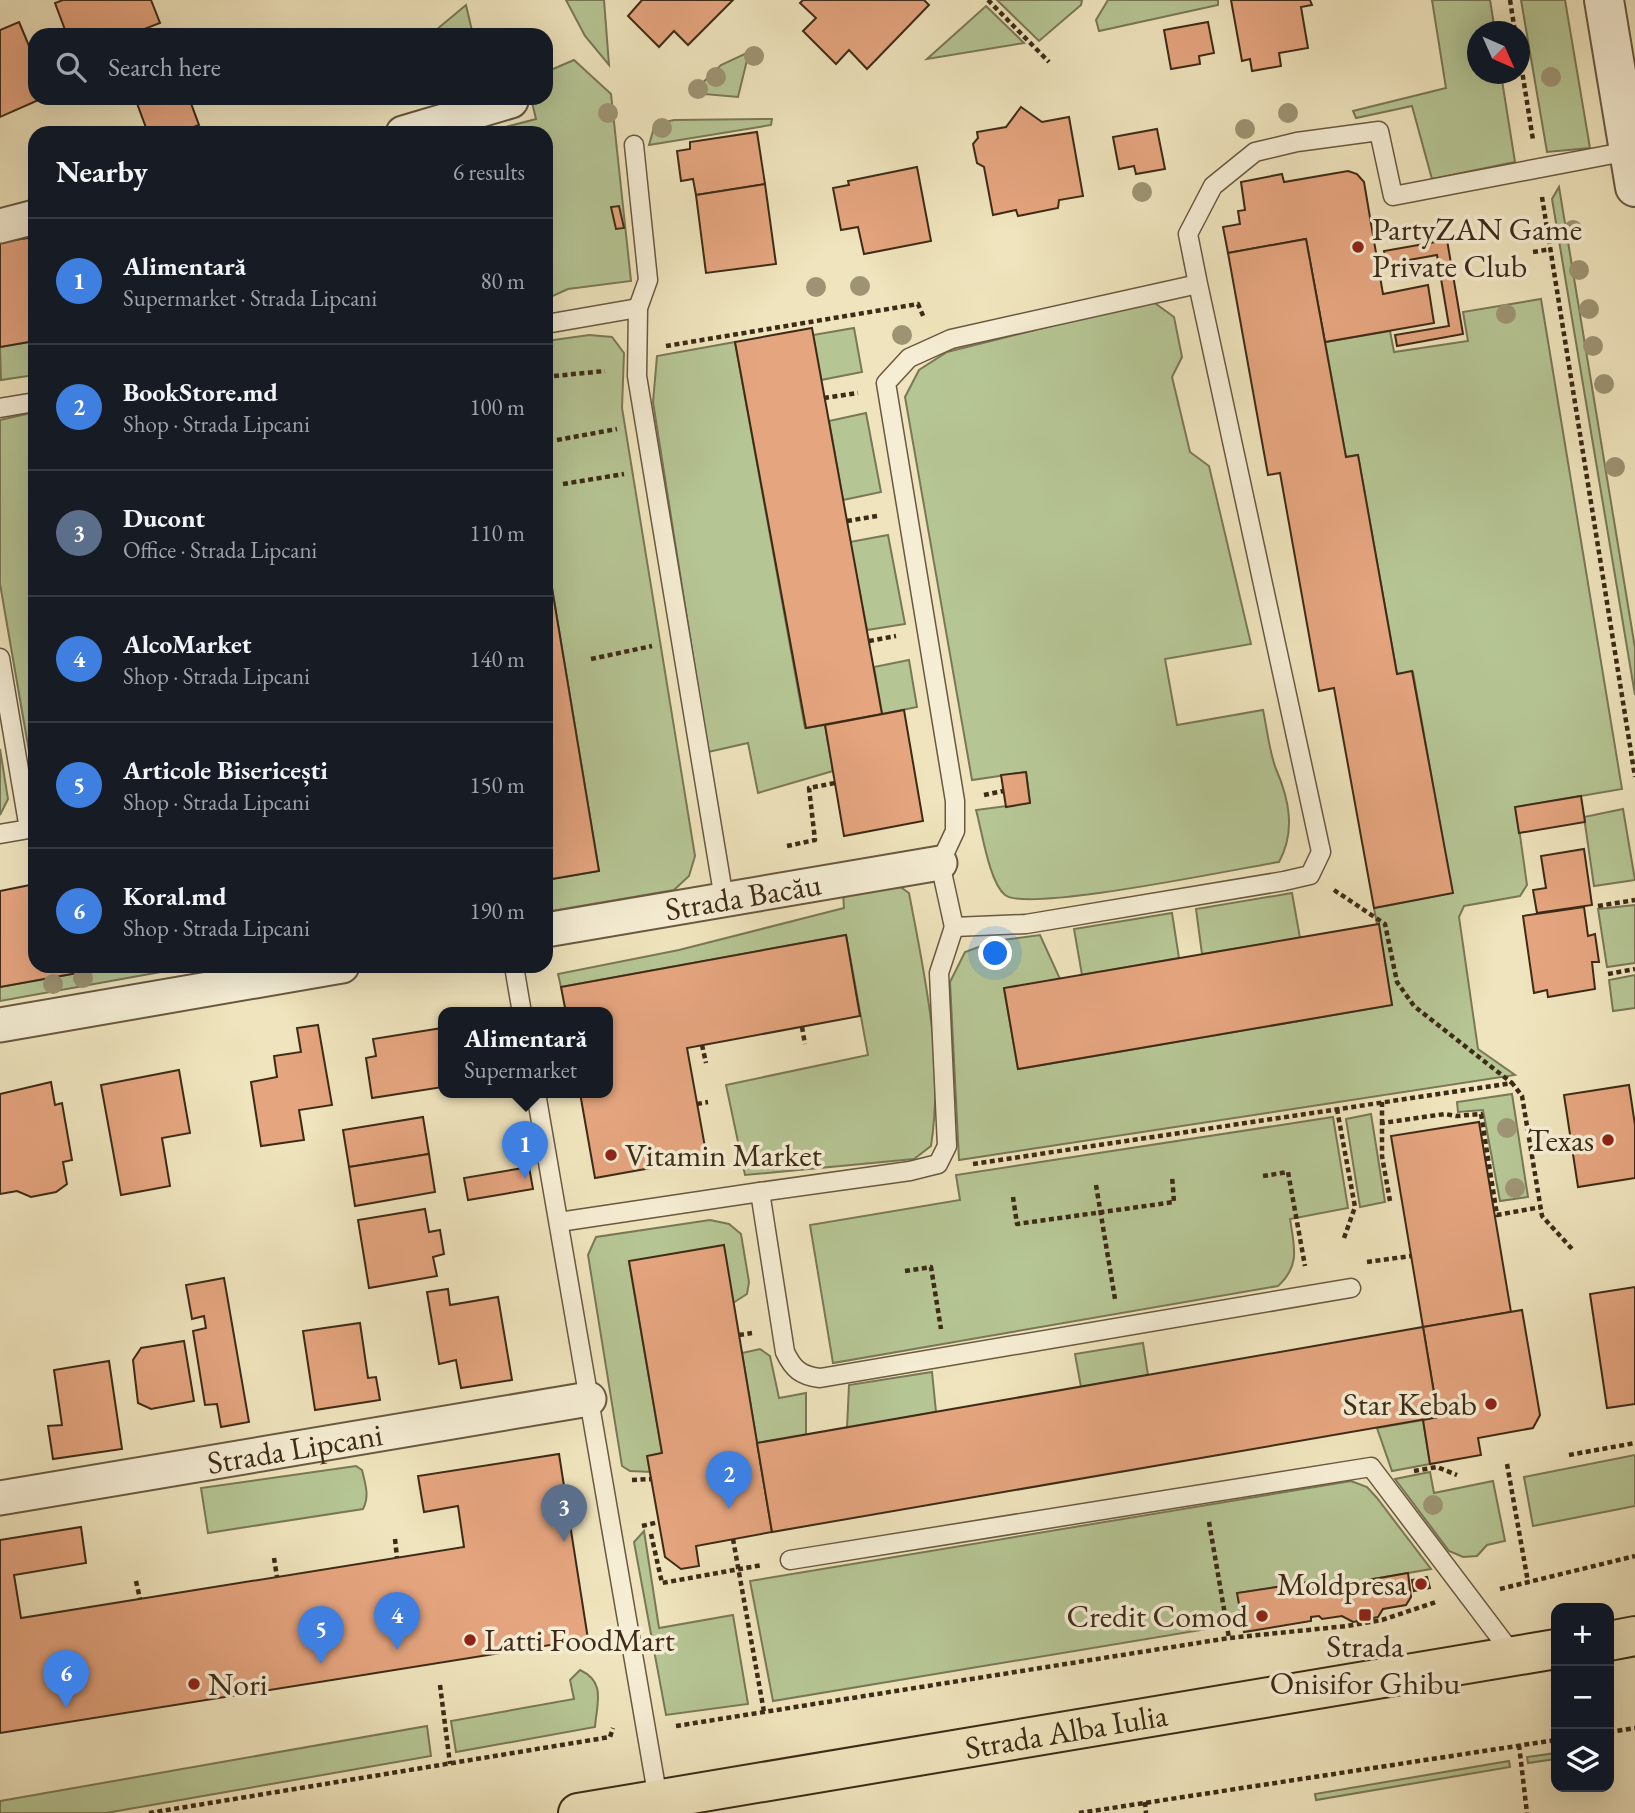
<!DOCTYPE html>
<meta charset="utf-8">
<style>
:root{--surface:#171b24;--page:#20242c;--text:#f1f3f6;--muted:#9ea1a6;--line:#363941;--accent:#c59692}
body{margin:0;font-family:"EB Garamond",serif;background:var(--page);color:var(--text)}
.controls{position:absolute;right:21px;bottom:21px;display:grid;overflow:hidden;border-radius:14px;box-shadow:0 7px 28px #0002}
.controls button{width:63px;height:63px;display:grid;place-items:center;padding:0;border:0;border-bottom:2px solid var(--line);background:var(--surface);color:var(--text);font:35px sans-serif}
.compass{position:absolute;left:1467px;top:21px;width:63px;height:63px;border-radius:50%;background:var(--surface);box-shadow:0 7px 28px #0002;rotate:135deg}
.you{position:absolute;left:996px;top:954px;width:24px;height:24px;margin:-18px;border:5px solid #fff;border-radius:50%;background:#1a73e8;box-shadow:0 0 0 10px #1a73e833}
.badge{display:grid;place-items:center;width:46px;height:46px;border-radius:50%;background:var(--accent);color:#fff;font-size:23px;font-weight:700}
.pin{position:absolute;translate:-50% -58px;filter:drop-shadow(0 2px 4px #0008)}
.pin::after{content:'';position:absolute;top:37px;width:24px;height:21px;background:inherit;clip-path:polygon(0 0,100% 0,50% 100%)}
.popup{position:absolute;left:438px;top:1007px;width:175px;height:91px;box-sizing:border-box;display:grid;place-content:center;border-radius:14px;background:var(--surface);filter:drop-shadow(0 2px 5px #0005);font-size:23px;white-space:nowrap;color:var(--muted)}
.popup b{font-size:26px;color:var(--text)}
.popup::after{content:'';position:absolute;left:50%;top:100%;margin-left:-14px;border:14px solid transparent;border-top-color:var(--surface)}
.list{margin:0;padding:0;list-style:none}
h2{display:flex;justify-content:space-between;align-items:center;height:91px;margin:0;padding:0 28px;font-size:30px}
h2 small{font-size:23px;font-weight:400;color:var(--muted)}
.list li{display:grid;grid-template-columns:46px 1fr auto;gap:21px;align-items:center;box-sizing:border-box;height:126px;padding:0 28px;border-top:2px solid var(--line)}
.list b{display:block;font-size:26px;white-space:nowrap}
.list p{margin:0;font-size:23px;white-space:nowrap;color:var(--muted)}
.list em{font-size:23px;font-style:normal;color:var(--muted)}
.icon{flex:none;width:38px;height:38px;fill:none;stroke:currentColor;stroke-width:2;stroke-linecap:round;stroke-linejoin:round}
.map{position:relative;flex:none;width:1635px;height:1813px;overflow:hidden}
.search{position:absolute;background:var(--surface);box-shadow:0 7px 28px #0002;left:28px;top:28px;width:525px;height:77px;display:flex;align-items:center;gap:18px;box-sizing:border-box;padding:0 24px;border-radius:21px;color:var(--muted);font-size:26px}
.panel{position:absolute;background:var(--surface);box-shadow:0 7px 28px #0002;left:28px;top:126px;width:525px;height:847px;border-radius:21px}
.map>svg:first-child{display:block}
.green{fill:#b6c594;stroke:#7a7856;stroke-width:2}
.building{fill:#e5a57f;stroke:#3d2b17;stroke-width:2}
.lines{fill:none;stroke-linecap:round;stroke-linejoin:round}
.service-casing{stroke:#6a5940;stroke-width:21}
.minor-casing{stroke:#6a5940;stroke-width:37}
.tertiary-casing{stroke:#6a5940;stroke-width:42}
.primary-casing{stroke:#3d2b17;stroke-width:42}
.path{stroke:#3d2b17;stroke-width:4.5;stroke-dasharray:5 3.5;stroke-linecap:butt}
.service{stroke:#f5edd4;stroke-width:18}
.minor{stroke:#f5edd4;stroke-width:33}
.tertiary{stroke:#f5edd4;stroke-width:38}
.primary{stroke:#efe4bd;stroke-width:38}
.tree{fill:#9e9473}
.poi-dot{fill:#8f2418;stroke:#f5edd4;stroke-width:2.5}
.labels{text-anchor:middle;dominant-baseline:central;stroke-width:7;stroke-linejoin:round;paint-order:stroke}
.poi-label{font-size:32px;fill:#3d2b17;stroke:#f5edd4;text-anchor:start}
.street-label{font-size:32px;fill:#3d2b17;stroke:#f5edd4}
</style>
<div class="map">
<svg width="1635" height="1813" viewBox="0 0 1635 1813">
<rect width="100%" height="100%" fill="#efe4bd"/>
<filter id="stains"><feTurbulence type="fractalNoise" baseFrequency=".00286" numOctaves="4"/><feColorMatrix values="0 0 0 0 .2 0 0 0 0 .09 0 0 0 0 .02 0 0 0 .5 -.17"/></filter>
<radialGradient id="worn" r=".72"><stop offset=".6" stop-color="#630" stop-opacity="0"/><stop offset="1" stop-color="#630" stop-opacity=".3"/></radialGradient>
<g class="green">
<path d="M566,0H604L609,65L585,36Z"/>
<path d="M997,0H1082L1081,5L1039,41Z"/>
<path d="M1108,0H1218V5L1099,31L1096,20Z"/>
<path d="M1432,0H1490L1495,31L1478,32V74H1501L1515,162L1432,179L1412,106L1356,118L1353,111L1446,88Z"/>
<path d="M1521,0H1565L1590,148L1547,152Z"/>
<path d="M466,5L473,35H430Z"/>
<path d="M986,6L1024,43L927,59Z"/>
<path d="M749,52L738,97L692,93L721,65Z"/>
<path d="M574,60L611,94L631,281L568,289L546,299V133H483L536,119L531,98H546V72Z"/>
<path d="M772,119L771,125L649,145L655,124L674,120Z"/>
<path d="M1559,187L1635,648V695L1552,199Z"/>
<path d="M1541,299L1622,789L1516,807L1527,885L1520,896L1464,906L1459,917L1478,1049L1515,1075L959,1160L950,982L965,952L995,941L1040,935L1060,979L1004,989L1018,1069L1392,1005L1374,908L1452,893L1413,672L1397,674L1358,455L1346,457L1325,342L1390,331L1394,352L1468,341L1463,312Z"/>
<path d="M1152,301L1174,317L1182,357L1172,377L1190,452L1209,466L1251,644L1165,659L1177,725L1263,710C1267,728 1269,751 1276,769C1289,799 1296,831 1279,862C1240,868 1027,913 1005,895C989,882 982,831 976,810L1030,803L1026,772L972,780L905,397L919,370L947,352Z"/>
<path d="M854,328L862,372L821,380L813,335Z"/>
<path d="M589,335L612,337L624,353L622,408L695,856L689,876L674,890L546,912V880L599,871L546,552V341Z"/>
<path d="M35,341V375L1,380L0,347Z"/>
<path d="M735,342L805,728L825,725L833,771L758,793L748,743L708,752L653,402L657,356Z"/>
<path d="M35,412V786L0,584V420Z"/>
<path d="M866,413L881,492L843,500L829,421Z"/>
<path d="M888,535L905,624L867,630L850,542Z"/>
<path d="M909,660L917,707L882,714L874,667Z"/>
<path d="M0,749L8,799L0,815Z"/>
<path d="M1623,809L1635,880L1594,886L1584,817Z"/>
<path d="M899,886L909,893C925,978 944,1060 931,1146L914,1159L745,1175L726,1085L868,1055L846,935L561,987L558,974L679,950L844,908L843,893Z"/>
<path d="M1292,893L1300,938L1202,954L1196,909Z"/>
<path d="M1635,905V963L1607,967L1598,909Z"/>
<path d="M1172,913L1179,958L1082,975L1074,929Z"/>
<path d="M116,966H194L0,1001V987Z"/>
<path d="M1635,975V1008L1613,1011L1609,980Z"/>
<path d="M1512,1094L1528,1197L1500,1201L1483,1110L1458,1112L1457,1102Z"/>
<path d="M1371,1114L1385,1202L1360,1207L1346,1119Z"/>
<path d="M1333,1117L1348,1208L1290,1219C1294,1246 1301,1265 1278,1286L833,1363L810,1225L960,1200L956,1175Z"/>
<path d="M710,1220L729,1224L741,1234L749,1282L747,1294L733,1303L629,1262L662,1453L648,1456L651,1472L630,1471L622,1466L588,1255L596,1237Z"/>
<path d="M1143,1343L1148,1375L1081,1387L1075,1354Z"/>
<path d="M760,1349L770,1356L779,1398L806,1393V1435L757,1443L742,1353Z"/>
<path d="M932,1372L936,1412L847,1428L849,1385Z"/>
<path d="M1423,1420L1430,1464L1392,1471L1377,1428Z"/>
<path d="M1635,1455V1506L1533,1526L1524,1477Z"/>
<path d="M356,1466L362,1470C365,1483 370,1496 363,1509L208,1533L201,1488Z"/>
<path d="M1430,1472L1434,1493L1493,1481L1505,1541L1487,1545L1477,1556L1463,1557L1449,1551L1395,1479Z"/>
<path d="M1351,1481L1367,1487L1377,1498L1431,1569L1311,1590L1309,1582L1238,1593L1243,1623L773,1701L750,1581Z"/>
<path d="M644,1531L659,1628L733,1615L748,1704L666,1715L634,1542Z"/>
<path d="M580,1670C606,1682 597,1702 595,1727L456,1752L451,1721L574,1699L570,1680Z"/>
<path d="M427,1726L431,1756L106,1813H0V1801Z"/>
<path d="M1556,1753V1759L1528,1763L1527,1757Z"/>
<path d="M1509,1761L1510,1767L1316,1800L1315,1794Z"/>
</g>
<g class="building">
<path d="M63,0H151L160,23L129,35H67L55,3Z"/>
<path d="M642,0H733L688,45L674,31L659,47L628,16Z"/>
<path d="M803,0H924L929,5L867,69L849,50L836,64L803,31L816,18L800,3Z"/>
<path d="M1231,0H1310L1312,5L1301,7L1308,48L1279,53L1281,66L1252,71L1250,59L1242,61Z"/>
<path d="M19,22L35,60V98H43L0,117V30Z"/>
<path d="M1208,22L1214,53L1199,56L1200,64L1171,69L1164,30Z"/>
<path d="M135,98H189L199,125L178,133H148Z"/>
<path d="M1021,107L1042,122L1069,117L1083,196L1059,200L1058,208L1018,216L1016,210L993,215L984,167L977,163L973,144L978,138L977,132L1006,127Z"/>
<path d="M1157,129L1165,169L1136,174L1134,166L1119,169L1113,137Z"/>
<path d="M757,132L765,184L696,195L693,179L681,181L677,151L690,149V142Z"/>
<path d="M917,167L931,241L864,254L858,227L841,230L833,188L849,185L848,181Z"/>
<path d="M1348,171L1357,174L1364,182L1383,294L1428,285L1434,323L1325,342L1306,239L1228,253L1223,227L1240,224L1238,211L1245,210L1241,182L1282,174L1284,182Z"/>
<path d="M765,184L776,264L706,273L696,195Z"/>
<path d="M619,206L624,228L616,229L611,207Z"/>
<path d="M35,237V341L0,347V242Z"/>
<path d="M1306,239L1346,457L1358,455L1397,674L1412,671L1453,893L1374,908L1334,688L1319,691L1280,473L1268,475L1228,253Z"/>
<path d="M1447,240L1463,334L1397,346L1395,335L1449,326L1437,255L1386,264L1384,251Z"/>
<path d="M812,328L882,714L806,728L735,342Z"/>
<path d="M546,552L599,871L546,880Z"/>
<path d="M904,710L923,821L844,836L825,725Z"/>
<path d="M1026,772L1030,803L1006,807L1001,775Z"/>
<path d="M1581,796L1585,822L1519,833L1515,807Z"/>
<path d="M1584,849L1592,905L1537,913L1533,890L1546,888L1541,856Z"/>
<path d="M35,884V966H116L0,987V891Z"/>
<path d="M1584,907L1588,936L1595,934L1599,962H1592L1595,989L1548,997L1547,990L1534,993L1523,916Z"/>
<path d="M1379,924L1392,1005L1018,1069L1004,988Z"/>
<path d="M846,935L860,1016L687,1048L707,1158L595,1178L580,1093H607V1013H566L561,987Z"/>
<path d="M318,1025L332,1105L299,1110L304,1140L261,1146L251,1082L277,1077L274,1056L301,1052L297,1028Z"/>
<path d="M442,1028L443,1087L372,1098L366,1058L376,1056L373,1039Z"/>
<path d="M179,1070L190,1133L162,1138L170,1186L121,1195L101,1085Z"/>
<path d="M51,1082L55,1105L62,1103L72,1160L63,1162L67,1184L56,1192L31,1197L17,1191L0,1194V1094Z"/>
<path d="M1629,1085L1635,1125V1178L1578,1187L1564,1095Z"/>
<path d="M423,1117L429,1154L349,1167L343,1130Z"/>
<path d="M1479,1122L1511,1312L1423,1327L1391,1136Z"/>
<path d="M429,1154L435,1192L355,1206L349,1167Z"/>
<path d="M529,1167L533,1189L468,1200L464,1178Z"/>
<path d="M425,1209L429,1232L440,1230L444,1254L433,1257L437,1276L369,1288L358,1220Z"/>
<path d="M724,1245L772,1532L696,1546L699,1566L681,1569L665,1557L647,1456L662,1453L629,1261Z"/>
<path d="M224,1278L249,1422L221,1427L217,1404L205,1405L193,1331L206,1328L204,1316L192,1319L186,1285Z"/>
<path d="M1635,1287V1404L1607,1408L1590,1294Z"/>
<path d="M448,1289L450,1305L498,1297L512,1380L461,1388L456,1360L439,1364L427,1292Z"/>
<path d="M1522,1310L1540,1415L1533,1428L1478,1438L1481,1455L1430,1464L1423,1420L1438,1417L1423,1327Z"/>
<path d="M360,1323L368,1378L376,1377L380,1400L315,1410L303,1331Z"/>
<path d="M1423,1327L1438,1417L772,1532L757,1443Z"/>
<path d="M184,1341L194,1401L151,1409L138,1403L133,1360L141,1348Z"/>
<path d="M109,1361L122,1449L53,1459L48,1426L62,1425L54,1370Z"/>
<path d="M559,1454L588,1639L0,1733V1540L81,1527L86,1563L14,1575L21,1618L464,1547L458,1506L424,1512L418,1476Z"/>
<path d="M1408,1573L1411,1597L1406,1605L1383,1609L1378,1617L1353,1622L1342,1616L1322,1619L1319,1616L1311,1617V1621L1244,1632L1237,1593L1310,1582L1311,1590Z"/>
<path d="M1427,1577L1430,1588L1414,1591L1412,1580Z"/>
</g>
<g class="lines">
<defs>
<g id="service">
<path d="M634,145L648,280L638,308L637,376L724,899"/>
<path d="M1198,284L1321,852L1310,875L1284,881L1026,924L954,927L940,863L955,831V801L886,383L909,358L951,339L1198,284L1188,234L1213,186L1255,152L1297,142L1379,131L1393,196L1629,151"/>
<path d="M546,324L638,308"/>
<path d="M0,408L35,402"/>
<path d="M0,658L29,829L0,834"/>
<path d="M514,966L522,1013"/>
<path d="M536,1093L658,1799"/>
<path d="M760,1192L910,1171L938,1164L947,1146L939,973L954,927"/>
<path d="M559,1222L760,1192L785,1352C793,1369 801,1376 820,1378L1351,1288"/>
<path d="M790,1560L1371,1467L1514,1656"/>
</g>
<g id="minor">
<path d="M403,133L511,101"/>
<path d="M0,226L35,217"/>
<path id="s1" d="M546,930L940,863"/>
<path d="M0,1025L342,966"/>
<path id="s2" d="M0,1498L589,1399"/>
</g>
<path id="tertiary" d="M1604,0L1635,187"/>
<g id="primary">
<path d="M1609,1641L1635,1636"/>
<path id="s3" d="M578,1813L1556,1649"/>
</g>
</defs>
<use href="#service" class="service-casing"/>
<use href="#minor" class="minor-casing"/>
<use href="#tertiary" class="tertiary-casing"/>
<use href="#primary" class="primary-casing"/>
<g class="path">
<path d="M988,0L1049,62"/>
<path d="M1510,0L1515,32"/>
<path d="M1520,58L1533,140"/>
<path d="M1542,197L1635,777"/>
<path d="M1533,252L1551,249"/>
<path d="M666,346L918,304L924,318"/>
<path d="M554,376L605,371"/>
<path d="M824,398L858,393"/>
<path d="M557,440L617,429"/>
<path d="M563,484L624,474"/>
<path d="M847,521L877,516"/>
<path d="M869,641L896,636"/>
<path d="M591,659L652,646"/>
<path d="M984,795L1003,791"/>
<path d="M787,846L815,840L809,788L835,783"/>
<path d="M1334,890L1385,924L1397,982L1414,1006L1512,1083"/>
<path d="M1598,906L1635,900"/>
<path d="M1608,974L1635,969"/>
<path d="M802,1027L805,1044"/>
<path d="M702,1045L706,1063"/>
<path d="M1382,1102V1123"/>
<path d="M697,1104L708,1102"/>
<path d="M1337,1109L1355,1207L1344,1238"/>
<path d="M973,1164L1512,1083L1522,1096L1542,1216L1572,1249"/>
<path d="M1263,1176L1288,1172L1305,1266"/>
<path d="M1096,1185L1115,1299"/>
<path d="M1013,1197L1017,1224L1174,1202L1172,1176"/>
<path d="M1390,1201L1382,1156V1123L1445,1114L1456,1116L1481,1114L1497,1215L1541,1207"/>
<path d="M1367,1262L1411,1256"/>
<path d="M905,1271L931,1267L941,1329"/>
<path d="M739,1335L752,1333"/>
<path d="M1569,1455L1635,1443"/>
<path d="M1507,1464L1528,1582"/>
<path d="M1414,1471L1437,1467L1457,1475"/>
<path d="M632,1480L652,1479"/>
<path d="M1209,1522L1229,1638"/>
<path d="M642,1526L659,1522"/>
<path d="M651,1534L662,1583L762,1565"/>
<path d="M395,1539L397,1558"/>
<path d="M733,1539L764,1712"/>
<path d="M274,1558L277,1577"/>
<path d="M136,1581L140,1599"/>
<path d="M1500,1589L1635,1556"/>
<path d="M440,1685L450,1764"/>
<path d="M676,1726L1229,1638L1347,1626L1382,1620L1436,1602"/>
<path d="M1609,1732L1635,1728"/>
<path d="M1519,1745L1527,1813"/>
<path d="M1145,1802L1146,1813"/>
<path d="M149,1813L610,1737L613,1728"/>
<path d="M1079,1813L1556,1740"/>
</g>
<use href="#service" class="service"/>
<use href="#minor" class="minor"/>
<use href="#tertiary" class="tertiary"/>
<use href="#primary" class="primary"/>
</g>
<g class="tree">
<circle cx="754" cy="56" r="10"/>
<circle cx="716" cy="77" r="10"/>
<circle cx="1551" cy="77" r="10"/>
<circle cx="698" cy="89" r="10"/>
<circle cx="608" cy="113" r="10"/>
<circle cx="1288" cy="113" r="10"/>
<circle cx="662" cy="128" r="10"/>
<circle cx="1245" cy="129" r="10"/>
<circle cx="1142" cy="192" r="10"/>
<circle cx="1573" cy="230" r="10"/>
<circle cx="1579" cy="270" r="10"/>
<circle cx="860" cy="286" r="10"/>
<circle cx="816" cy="287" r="10"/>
<circle cx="1589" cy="309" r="10"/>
<circle cx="1506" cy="314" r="10"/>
<circle cx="902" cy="335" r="10"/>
<circle cx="1593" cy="346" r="10"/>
<circle cx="1604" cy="384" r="10"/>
<circle cx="1615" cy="467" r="10"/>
<circle cx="83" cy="978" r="10"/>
<circle cx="53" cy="984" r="10"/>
<circle cx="1507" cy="1128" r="10"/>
<circle cx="1515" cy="1188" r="10"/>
<circle cx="1433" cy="1505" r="10"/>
</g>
<g class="poi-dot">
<circle cx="1358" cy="247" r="7"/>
<circle cx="1608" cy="1140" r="7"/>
<circle cx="611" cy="1155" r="7"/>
<circle cx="1491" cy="1404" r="7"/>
<circle cx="1421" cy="1584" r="7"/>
<rect x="1358" y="1608" width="14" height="14" rx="3.5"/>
<circle cx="1262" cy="1616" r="7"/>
<circle cx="470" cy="1640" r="7"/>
<circle cx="194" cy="1684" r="7"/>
</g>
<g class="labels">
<g class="poi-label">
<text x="1372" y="229">PartyZAN Game<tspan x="1372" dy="37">Private Club</tspan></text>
<text x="1594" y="1140" text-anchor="end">Texas</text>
<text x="625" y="1155">Vitamin Market</text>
<text x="1477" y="1404" text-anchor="end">Star Kebab</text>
<text x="1407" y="1584" text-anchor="end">Moldpresa</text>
<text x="1248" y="1616" text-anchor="end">Credit Comod</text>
<text x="484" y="1640">Latti FoodMart</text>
<text x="1365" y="1646" text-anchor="middle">Strada<tspan x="1365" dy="37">Onisifor Ghibu</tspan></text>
<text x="208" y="1684">Nori</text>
</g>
<g class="street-label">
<text stroke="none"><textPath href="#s1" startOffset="200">Strada Bacău</textPath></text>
<text stroke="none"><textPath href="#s2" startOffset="299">Strada Lipcani</textPath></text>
<text stroke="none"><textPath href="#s3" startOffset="495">Strada Alba Iulia</textPath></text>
</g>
</g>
<rect width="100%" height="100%" filter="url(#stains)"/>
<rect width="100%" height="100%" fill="url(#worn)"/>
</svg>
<div class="controls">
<button>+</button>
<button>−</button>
<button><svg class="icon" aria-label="layers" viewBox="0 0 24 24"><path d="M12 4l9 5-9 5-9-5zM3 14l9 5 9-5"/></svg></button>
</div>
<svg class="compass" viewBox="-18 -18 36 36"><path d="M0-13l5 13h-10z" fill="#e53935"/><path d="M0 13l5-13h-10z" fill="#9ea1a6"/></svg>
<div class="you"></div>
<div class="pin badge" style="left:525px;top:1179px;background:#3f7fe0">1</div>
<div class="popup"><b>Alimentară</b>Supermarket</div>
<div class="pin badge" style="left:729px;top:1509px;background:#3f7fe0">2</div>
<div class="pin badge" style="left:564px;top:1542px;background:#5c6f8a">3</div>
<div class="pin badge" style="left:397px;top:1650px;background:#3f7fe0">4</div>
<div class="pin badge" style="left:321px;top:1664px;background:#3f7fe0">5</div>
<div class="pin badge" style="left:66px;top:1708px;background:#3f7fe0">6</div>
<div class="search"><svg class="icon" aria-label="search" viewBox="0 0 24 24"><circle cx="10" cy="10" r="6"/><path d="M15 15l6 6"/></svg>Search here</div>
<section class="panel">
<h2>Nearby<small>6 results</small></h2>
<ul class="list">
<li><span class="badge" style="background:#3f7fe0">1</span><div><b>Alimentară</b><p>Supermarket · Strada Lipcani</p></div><em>80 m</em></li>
<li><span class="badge" style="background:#3f7fe0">2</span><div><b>BookStore.md</b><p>Shop · Strada Lipcani</p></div><em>100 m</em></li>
<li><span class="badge" style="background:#5c6f8a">3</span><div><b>Ducont</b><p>Office · Strada Lipcani</p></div><em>110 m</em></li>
<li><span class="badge" style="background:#3f7fe0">4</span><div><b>AlcoMarket</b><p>Shop · Strada Lipcani</p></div><em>140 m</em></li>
<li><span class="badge" style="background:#3f7fe0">5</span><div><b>Articole Bisericești</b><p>Shop · Strada Lipcani</p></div><em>150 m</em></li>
<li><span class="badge" style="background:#3f7fe0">6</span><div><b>Koral.md</b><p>Shop · Strada Lipcani</p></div><em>190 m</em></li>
</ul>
</section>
</div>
